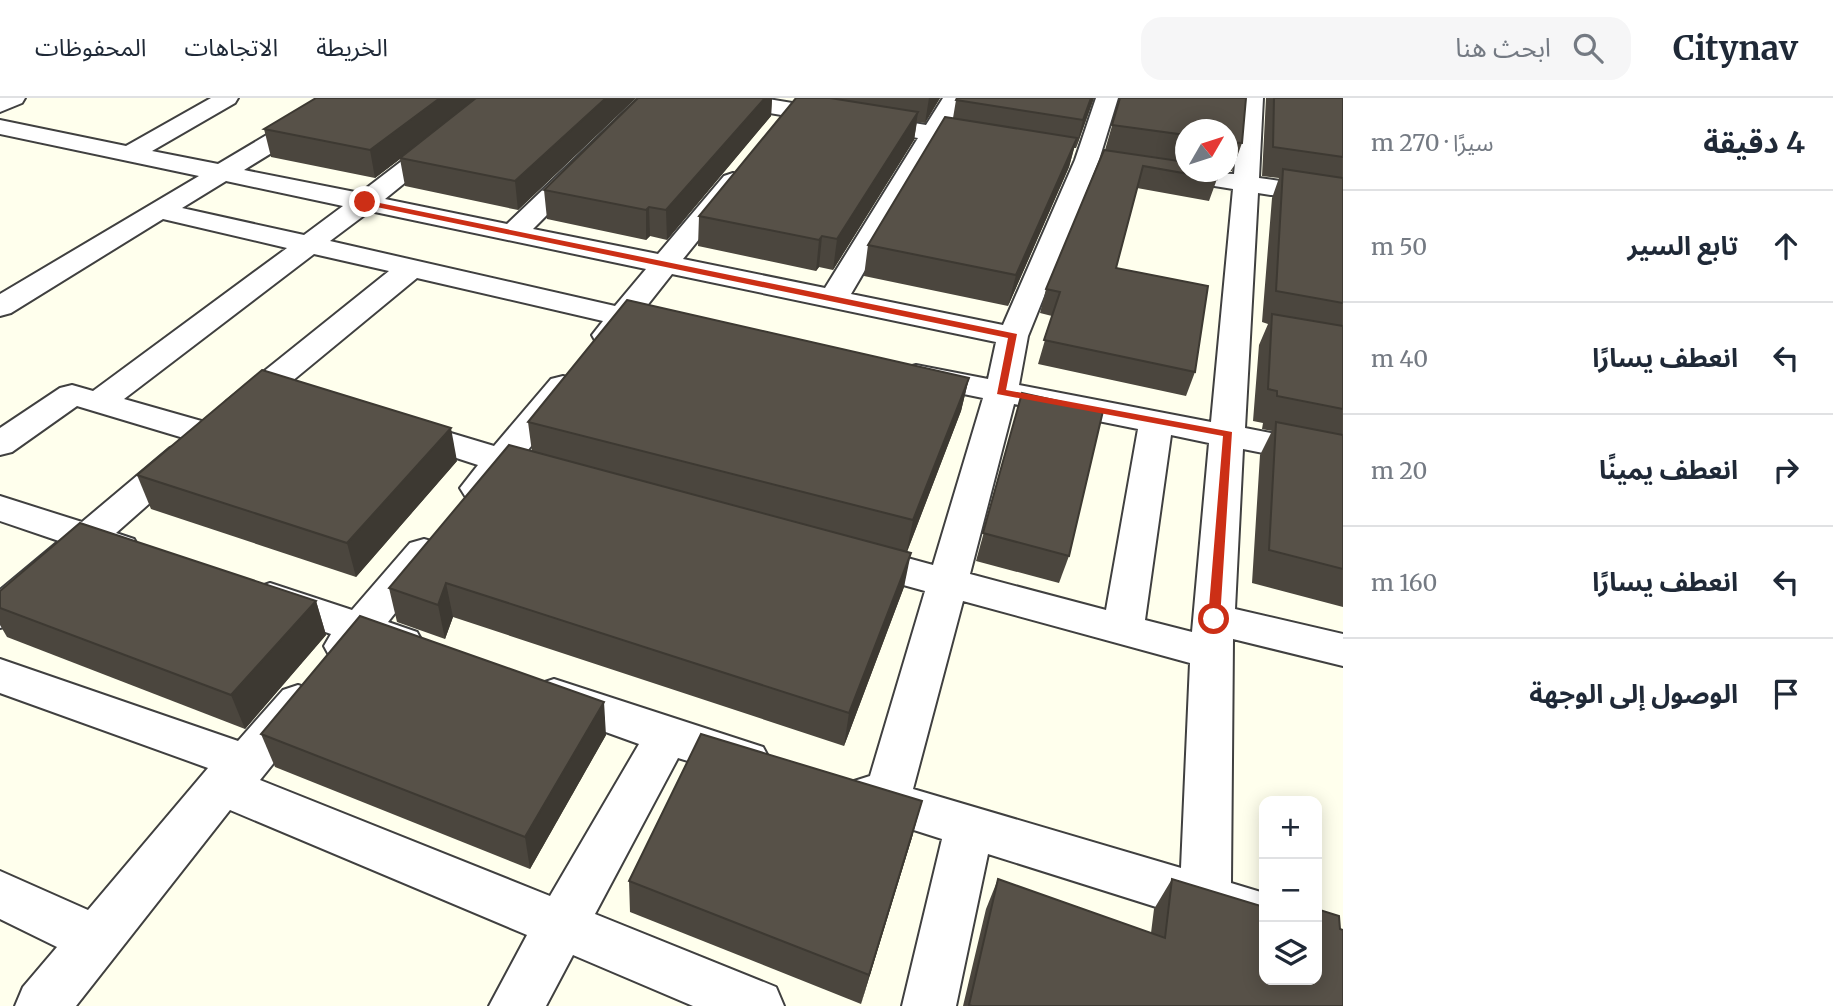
<!DOCTYPE html>
<html lang="ar">
<meta charset="utf-8">
<style>
:root{--surface:#fff;--page:#f6f6f7;--text:#1f2937;--muted:#747a83;--line:#e0e1e3}
body{margin:0;font-family:Merriweather,"Noto Sans Arabic",serif;background:var(--page);color:var(--text);direction:rtl}
.controls{position:absolute;right:21px;bottom:21px;display:grid;overflow:hidden;border-radius:14px;box-shadow:0 4px 18px #0003}
.controls button{width:63px;height:63px;display:grid;place-items:center;padding:0;border:0;border-bottom:2px solid var(--line);background:var(--surface);color:var(--text);font:35px sans-serif}
.compass{position:absolute;left:1175px;top:21px;width:63px;height:63px;border-radius:50%;background:var(--surface);box-shadow:0 4px 18px #0003;rotate:51deg}
.stop{position:absolute;width:21px;height:21px;margin:-16px;border:5px solid #cc2f16;border-radius:50%;background:#fff}
.stop.end{background:#cc2f16;border-color:#fff;box-shadow:0 2px 7px #0008}
.list{margin:0;padding:0;list-style:none}
h2{display:flex;justify-content:space-between;align-items:center;height:91px;margin:0;padding:0 28px;font-size:30px}
h2 small{font-size:23px;font-weight:400;color:var(--muted)}
.list li{display:grid;grid-template-columns:46px 1fr auto;gap:21px;align-items:center;box-sizing:border-box;height:112px;padding:0 28px;border-top:2px solid var(--line)}
.list b{display:block;font-size:26px;white-space:nowrap}
.list em{font-size:23px;font-style:normal;color:var(--muted)}
.icon{flex:none;width:38px;height:38px;fill:none;stroke:currentColor;stroke-width:2;stroke-linecap:round;stroke-linejoin:round}
.map{position:relative;flex:none;width:1343px;height:908px;overflow:hidden;direction:ltr}
header{display:flex;align-items:center;gap:42px;box-sizing:border-box;height:98px;padding:0 35px;background:var(--surface);border-bottom:2px solid var(--line)}
header strong{font-size:33px}
nav{display:flex;gap:38px;margin-inline-start:auto;font-size:24px}
.search{width:490px;height:63px;background:var(--page);display:flex;align-items:center;gap:18px;box-sizing:border-box;padding:0 24px;border-radius:21px;color:var(--muted);font-size:26px}
main{display:flex}
aside{flex:1;background:var(--surface)}
.map>svg:first-child{display:block}
.lines{fill:none;stroke-linecap:round;stroke-linejoin:round}
.minor-casing{stroke:#404040;stroke-width:4}
.minor{fill:#fff;fill-rule:evenodd}
.wall{fill:#4b463e}
.shaded-wall{fill:#3d3932}
.building{fill:#575148;stroke:#3d3932;stroke-width:2}
.route{fill:#cc2f16}
</style>
<header>
<strong>Citynav</strong>
<div class="search"><svg class="icon" aria-label="search" viewBox="0 0 24 24"><circle cx="10" cy="10" r="6"/><path d="M15 15l6 6"/></svg>ابحث هنا</div>
<nav><a>الخريطة</a><a>الاتجاهات</a><a>المحفوظات</a></nav>
</header>
<main>
<aside>
<h2>4 دقيقة<small>سيرًا · 270 m</small></h2>
<ul class="list">
<li><svg class="icon" aria-label="ahead" viewBox="0 0 24 24"><path d="M12 20V5M6 11l6-6 6 6"/></svg><div><b>تابع السير</b></div><em>50 m</em></li>
<li><svg class="icon" aria-label="left" viewBox="0 0 24 24"><path d="M17 20v-9H6M10 6l-5 5 5 5"/></svg><div><b>انعطف يسارًا</b></div><em>40 m</em></li>
<li><svg class="icon" aria-label="right" viewBox="0 0 24 24"><path d="M7 20v-9h11M14 6l5 5-5 5"/></svg><div><b>انعطف يمينًا</b></div><em>20 m</em></li>
<li><svg class="icon" aria-label="left" viewBox="0 0 24 24"><path d="M17 20v-9H6M10 6l-5 5 5 5"/></svg><div><b>انعطف يسارًا</b></div><em>160 m</em></li>
<li><svg class="icon" aria-label="arrive" viewBox="0 0 24 24"><path d="M6 21V4h12l-3 4 3 4H6"/></svg><div><b>الوصول إلى الوجهة</b></div></li>
</ul>
</aside>
<div class="map">
<svg width="1343" height="908" viewBox="0 0 1343 908">
<rect width="100%" height="100%" fill="#ffffed"/>
<g class="lines">
<defs>
<g id="minor">
<path d="M0,0H25L22,5L0,14Z"/>
<path d="M211,0H238L235,5L152,53L218,66L329,0H356L353,5L244,72L360,95L484,0H509L385,101L507,126L639,0H663L533,131L658,156L724,78L733,75L742,78L746,83L683,161L825,190L918,40L722,7L714,5L711,0H762L926,27L943,0H965L947,31L993,39L997,44L993,49L985,51L940,44L851,196L1003,227L1075,62L1096,0H1118L1099,62L1028,238L1019,287L1211,324L1233,91L1165,80L1156,78L1153,73L1156,68L1165,66L1185,69V74L1234,76L1241,0H1263L1259,80L1343,92V108L1258,95L1245,330L1343,349V371L1243,351L1235,511L1343,536V568L1233,541L1231,785L1264,795V843L988,756L956,908H902L942,741L851,712L844,698L851,684L870,678L925,493L842,470L837,460L842,450L856,446L933,467L983,300L905,284L900,277L905,270L916,267L988,281L996,244L672,176L642,214L676,222L680,228L676,234L665,237L630,229C619,242 614,248 596,244L592,237L603,223L417,180L251,317L239,320L227,317L222,310L227,303L389,173L314,156L124,301L219,328L224,336L219,344L207,347L77,308L12,354L0,357V330L60,290L72,287L93,293L287,150L163,121L11,215L0,218V196L199,78L0,36V22L126,48ZM226,83L343,108L304,137L182,110ZM370,113L646,171L615,208L330,143ZM1014,306L1138,331L1106,512L970,476ZM1171,337L1209,345L1192,534L1145,522ZM963,503L1190,565L1181,770L913,691Z"/>
<path d="M563,278L575,281L579,288L524,357L537,361L542,369L537,377L524,380L509,376C495,393 488,405 465,398L460,390L478,367L392,339L387,332L392,325L404,321L494,348L551,281Z"/>
<path d="M182,347L194,350L200,358L194,366L116,435L134,441L139,450L134,459L120,463L94,455L14,526L0,530V492L59,443L0,423V398L82,424L170,350Z"/>
<path d="M424,441L438,445L443,454L388,524L417,534L423,545L417,556L402,561L368,549C356,563 347,564 330,559L324,548L331,536L256,510L250,500L256,490L270,485L352,512L410,445Z"/>
<path d="M0,561L238,643L283,592L298,587L313,592L320,604L313,616L260,682L550,798L639,646L539,610L532,598L539,586L554,581L763,649L770,662L763,675L747,681L678,660L595,816L776,889L784,908H693L573,857L546,908H489L527,837L230,712L76,908H15L23,889L57,849L0,821V773L88,812L208,670L0,595Z"/>
</g>
</defs>
<use href="#minor" class="minor-casing"/>
<use href="#minor" class="minor"/>
</g>
<g class="wall">
<path d="M316,0H636L518,112L405,88L400,61L375,80L271,59L264,31Z"/>
<path d="M765,0H772L771,18L667,142L650,138L646,142L547,121L544,92Z"/>
<path d="M796,0H940L925,25L917,24L914,42L833,172L819,169L816,173L698,148L699,118Z"/>
<path d="M1094,0L1076,50H1074L1069,69L1008,208L864,178L868,147L953,20L956,2Z"/>
<path d="M1120,0H1246L1242,45L1232,73H1228V32H1186V74H1218L1217,81L1209,103L1137,90L1116,170L1208,188L1195,274L1186,298L1038,266L1052,218L1040,215L1046,191L1104,52H1105Z"/>
<path d="M1266,0H1343V509L1252,485L1260,357L1272,333L1262,331L1263,325L1253,323L1259,247L1268,226L1262,224L1272,100L1279,80L1262,78Z"/>
<path d="M969,280L961,313L907,454L904,489L844,648L453,519L445,541L397,524L389,490L532,354L528,324Z"/>
<path d="M1022,295L1069,458L1059,485L976,463Z"/>
<path d="M457,363L356,479L151,411L137,377Z"/>
<path d="M0,493L316,503L326,537L245,631L7,539L0,527Z"/>
<path d="M261,636L606,637L530,771L275,669Z"/>
<path d="M913,736L861,906L630,814L629,783Z"/>
<path d="M998,781L1151,835L1154,811L1172,781L1343,908H963L986,811Z"/>
</g>
<g class="shaded-wall">
<path d="M440,0H480L400,60V61L375,80L370,52Z"/>
<path d="M606,0H636L518,112L515,83Z"/>
<path d="M765,0H772L771,18L667,142L666,112Z"/>
<path d="M929,0H940L925,25Z"/>
<path d="M1091,0H1094L1076,50L1083,22Z"/>
<path d="M918,14L914,42L833,172L837,141Z"/>
<path d="M1077,40L1069,69L1008,208L1016,177Z"/>
<path d="M649,109L650,138L646,142V112Z"/>
<path d="M822,138L819,169L816,173L819,142Z"/>
<path d="M969,280L961,313L906,456L913,422Z"/>
<path d="M451,330L457,363L356,479L347,445Z"/>
<path d="M911,455L904,489L844,648L849,615Z"/>
<path d="M446,485L453,519L445,541L438,507Z"/>
<path d="M316,503L326,537L245,631L231,597Z"/>
<path d="M604,604L606,637L530,771L525,739Z"/>
<path d="M922,703L913,736L861,906L869,877Z"/>
</g>
<g class="building">
<path d="M316,0H440L370,52L264,31Z"/>
<path d="M476,0H606L515,83L400,60Z"/>
<path d="M638,0H765L666,112L649,109L646,112L544,92Z"/>
<path d="M796,0H830L918,14L837,141L822,138L819,142L699,118Z"/>
<path d="M957,0H1091L1083,22L956,2Z"/>
<path d="M1120,0H1246L1242,45L1228,44V32H1186V37L1112,27Z"/>
<path d="M1274,0H1343V59L1273,49Z"/>
<path d="M945,19L1077,40L1016,177L868,147Z"/>
<path d="M1104,52L1186,64V74H1218L1217,81L1143,68L1116,170L1208,188L1195,274L1044,242L1060,194L1046,191Z"/>
<path d="M1283,71L1343,80V205L1276,193Z"/>
<path d="M627,202L969,280L913,422L528,324Z"/>
<path d="M1272,216L1343,228V311L1277,298V293L1268,291Z"/>
<path d="M262,272L451,330L347,445L137,377Z"/>
<path d="M1022,295L1103,313L1069,458L983,435Z"/>
<path d="M1276,324L1343,337V471L1269,452Z"/>
<path d="M509,347L911,455L849,615L446,485L438,507L389,490Z"/>
<path d="M80,425L316,503L231,597L0,510V493Z"/>
<path d="M360,518L604,604L525,739L261,636Z"/>
<path d="M701,636L922,703L869,877L629,783Z"/>
<path d="M998,781L1165,840L1172,781L1264,809V882H1317V811L1339,818L1340,831L1343,832V908H972L969,907Z"/>
</g>
<path class="route" d="M365,102L1017,236L1006,292L1232,334L1220,521L1214,526L1208,521L1223,338L997,296L1008,240L362,106Z"/>
</svg>
<div class="controls">
<button>+</button>
<button>−</button>
<button><svg class="icon" aria-label="layers" viewBox="0 0 24 24"><path d="M12 4l9 5-9 5-9-5zM3 14l9 5 9-5"/></svg></button>
</div>
<svg class="compass" viewBox="-18 -18 36 36"><path d="M0-13l5 13h-10z" fill="#e53935"/><path d="M0 13l5-13h-10z" fill="#747a83"/></svg>
<div class="stop" style="left:1214px;top:521px"></div>
<div class="stop end" style="left:365px;top:104px"></div>
</div>
</main>
